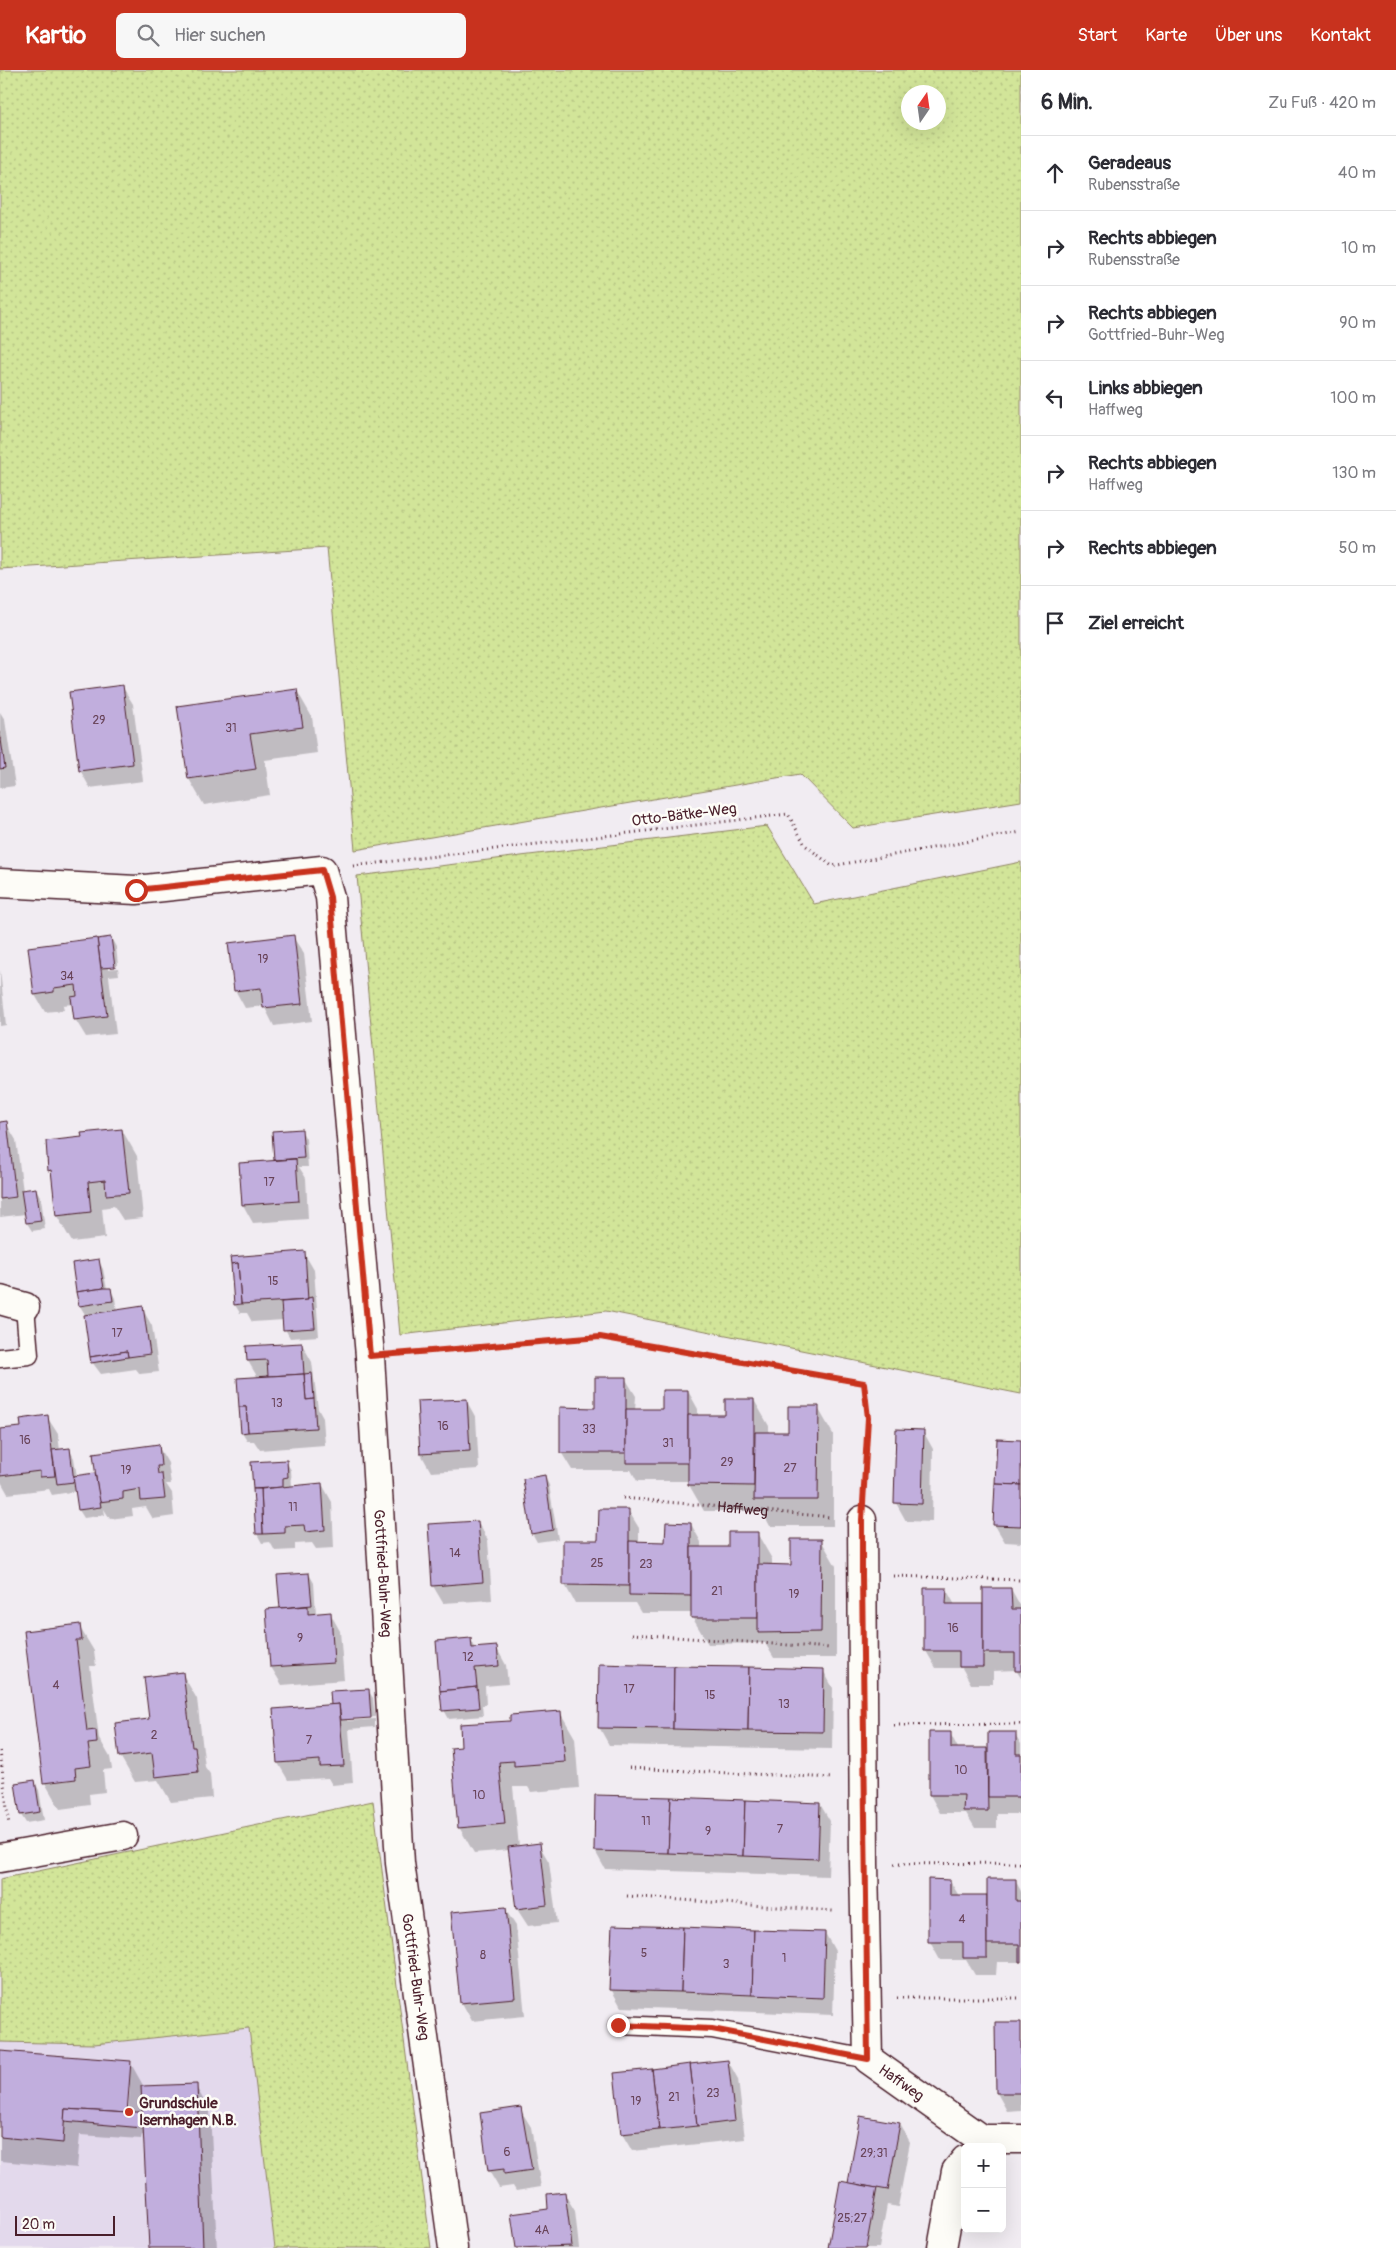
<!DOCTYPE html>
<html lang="de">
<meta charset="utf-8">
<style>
:root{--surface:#fff;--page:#f7f7f7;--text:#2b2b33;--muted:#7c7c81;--line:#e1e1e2;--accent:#c8321e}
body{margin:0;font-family:Pangolin,sans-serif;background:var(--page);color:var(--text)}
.controls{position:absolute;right:15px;bottom:15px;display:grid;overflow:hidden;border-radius:8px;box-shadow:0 5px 20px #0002}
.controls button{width:45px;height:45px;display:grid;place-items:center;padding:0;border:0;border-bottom:1px solid var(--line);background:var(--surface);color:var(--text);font:25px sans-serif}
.compass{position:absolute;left:901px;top:15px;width:45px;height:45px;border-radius:50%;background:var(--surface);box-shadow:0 5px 20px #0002;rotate:13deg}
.scale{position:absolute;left:15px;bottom:12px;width:100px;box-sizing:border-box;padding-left:5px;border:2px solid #4a1f2b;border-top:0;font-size:14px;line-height:18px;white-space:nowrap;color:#4a1f2b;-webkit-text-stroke:4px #fdfcf7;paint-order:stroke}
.stop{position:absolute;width:15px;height:15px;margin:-11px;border:4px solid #c8321e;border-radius:50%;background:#fff}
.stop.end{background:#c8321e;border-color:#fff;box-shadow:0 1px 5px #0008}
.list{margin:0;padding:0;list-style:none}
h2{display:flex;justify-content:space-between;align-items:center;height:65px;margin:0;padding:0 20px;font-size:21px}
h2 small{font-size:16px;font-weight:400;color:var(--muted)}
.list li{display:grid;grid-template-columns:32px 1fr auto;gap:15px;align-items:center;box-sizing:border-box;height:75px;padding:0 20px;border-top:1px solid var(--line)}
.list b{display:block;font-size:19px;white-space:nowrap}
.list p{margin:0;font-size:16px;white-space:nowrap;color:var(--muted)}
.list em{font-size:16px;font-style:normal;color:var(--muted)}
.icon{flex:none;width:28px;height:28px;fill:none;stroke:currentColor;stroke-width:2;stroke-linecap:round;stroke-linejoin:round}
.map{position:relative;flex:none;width:1021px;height:2178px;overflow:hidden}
header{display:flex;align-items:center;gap:30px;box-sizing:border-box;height:70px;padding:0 25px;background:var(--accent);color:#fff}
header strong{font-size:24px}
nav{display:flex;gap:28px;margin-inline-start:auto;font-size:18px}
.search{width:350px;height:45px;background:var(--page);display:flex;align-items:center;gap:12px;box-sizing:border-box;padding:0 18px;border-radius:8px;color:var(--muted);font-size:19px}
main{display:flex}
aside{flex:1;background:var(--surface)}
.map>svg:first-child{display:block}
.built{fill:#e3d9ec}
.grass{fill:url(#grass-dots);stroke:#8e8262;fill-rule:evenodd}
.shadow{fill:#0003;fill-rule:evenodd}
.building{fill:#c1aedd;stroke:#4a1f2b}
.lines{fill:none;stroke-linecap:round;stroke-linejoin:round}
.service-casing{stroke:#4a1f2b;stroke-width:21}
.minor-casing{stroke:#4a1f2b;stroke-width:31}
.path{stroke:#4a1f2b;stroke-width:3;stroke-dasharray:1 4;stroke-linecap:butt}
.service{stroke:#fdfcf7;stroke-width:18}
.minor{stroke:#fdfcf7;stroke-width:28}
.route{stroke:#c8321e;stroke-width:6}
.poi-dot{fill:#c8321e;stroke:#fdfcf7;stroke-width:2}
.labels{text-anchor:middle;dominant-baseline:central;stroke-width:5;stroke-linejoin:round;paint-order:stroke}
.number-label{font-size:12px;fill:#684358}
.street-label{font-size:15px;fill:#4a1f2b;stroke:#fdfcf7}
.poi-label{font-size:15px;font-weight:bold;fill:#4a1f2b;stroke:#fdfcf7;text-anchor:start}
</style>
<header>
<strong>Kartio</strong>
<div class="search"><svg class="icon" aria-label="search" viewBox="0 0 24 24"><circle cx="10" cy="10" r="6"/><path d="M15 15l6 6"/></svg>Hier suchen</div>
<nav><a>Start</a><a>Karte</a><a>Über uns</a><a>Kontakt</a></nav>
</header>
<main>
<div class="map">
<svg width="1021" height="2178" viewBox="0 0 1021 2178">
<defs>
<pattern id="grass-dots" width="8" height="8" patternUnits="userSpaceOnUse" patternTransform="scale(1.25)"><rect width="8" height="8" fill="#d2e599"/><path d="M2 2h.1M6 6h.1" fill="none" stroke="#b6c484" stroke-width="1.8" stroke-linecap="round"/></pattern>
</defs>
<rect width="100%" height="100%" fill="#f1ecf2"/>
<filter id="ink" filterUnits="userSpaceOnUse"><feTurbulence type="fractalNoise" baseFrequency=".02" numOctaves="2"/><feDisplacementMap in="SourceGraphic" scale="10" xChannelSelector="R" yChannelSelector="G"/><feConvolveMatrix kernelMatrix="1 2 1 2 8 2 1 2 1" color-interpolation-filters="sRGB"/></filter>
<g filter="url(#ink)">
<path class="built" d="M249,1958L275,2178H0V1972L94,1974Z"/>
<g class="grass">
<path d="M0,0H1021V731L853,758L800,704L355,780L327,478L0,499ZM938,22V52H908V22Z"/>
<path d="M767,756L814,834L1021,792V1324L606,1241L400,1265L357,806Z"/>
<path d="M373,1731L431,2178H275L249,1958L94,1974L0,1972V1809Z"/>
</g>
<g class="shadow">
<path d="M122,616L133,634L143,711L90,718L80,700Z"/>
<path d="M297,621L312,647L317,683L265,690L270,725L204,735L189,709L179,637Z"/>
<path d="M0,642L5,650L15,716L0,718Z"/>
<path d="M293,867L304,884L312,951L274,956L264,936L245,938L235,920Z"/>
<path d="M111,868L116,877L118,895L108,896V899L118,898L119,905L109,906L116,964L86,967L75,949L73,934L63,935L64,940L45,942L35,925Z"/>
<path d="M0,900L6,955L0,956Z"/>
<path d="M0,1053H6L16,1070L23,1121L36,1119L41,1128L45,1159L32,1161L27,1153L26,1144L0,1147Z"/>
<path d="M122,1060L137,1086L143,1148L123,1150L114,1136L102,1138L105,1168L72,1172L57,1146L53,1106L50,1100L83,1069Z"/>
<path d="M301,1060L306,1069L308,1097H299L306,1108L308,1149L253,1153L243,1135L240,1094L277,1092L276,1090Z"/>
<path d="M304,1183L314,1200L319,1266L290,1268L285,1259L284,1250L252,1252L247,1243H240L235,1235Z"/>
<path d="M98,1190L103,1199L107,1219H110L115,1228L117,1242L142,1238L152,1256L159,1302L140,1304L136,1299L101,1304L92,1292L86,1246L80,1236Z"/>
<path d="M302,1274L312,1292L318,1339L323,1348L325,1375L260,1380L254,1371H247L242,1363L258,1308L248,1291L247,1277Z"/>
<path d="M625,1308L636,1326L635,1341L664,1340L688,1321L698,1339V1346H726L754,1330L769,1356V1363H790L818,1338L833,1364V1456H770L762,1441H704L689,1415V1411H637L631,1400H572L561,1382L596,1339Z"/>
<path d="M466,1330L476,1348L479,1399L431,1402L421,1384Z"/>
<path d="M47,1347L58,1364L60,1381L69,1379L74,1388L77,1407L95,1405L97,1409L158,1376L168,1393L171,1414H166L172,1423L174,1446L153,1449L146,1437L132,1439L133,1446L110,1449L104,1439L105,1445L84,1448L79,1440L77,1421L52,1425L49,1419L8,1424L0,1410V1360L22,1358Z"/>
<path d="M897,1361H923L933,1379L932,1452L906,1451L896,1433Z"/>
<path d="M1021,1371V1473L1005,1472L994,1454Z"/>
<path d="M286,1392L291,1400L292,1417L322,1414L332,1432L334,1478L316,1479L312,1473L295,1474V1480L275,1481L270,1472L262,1473L257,1464L253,1393Z"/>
<path d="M544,1406L549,1415L558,1469L537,1472L532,1463Z"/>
<path d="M628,1440L639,1458V1473H667L691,1454L701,1472V1479L729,1478L757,1463L772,1489V1496H793L821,1470L836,1496V1588H774L765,1573L708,1574L692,1547L693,1543H641L635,1533H575L565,1515V1471H600Z"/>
<path d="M478,1452L488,1470L492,1530L443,1533L433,1516Z"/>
<path d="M309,1504L314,1513L316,1544L330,1543L340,1561L344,1610L282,1615L271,1597L267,1540L281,1539L279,1506Z"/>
<path d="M946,1519L955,1535H984L1011,1519L1021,1537V1608L1016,1600L993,1601V1614H971L962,1598H936L926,1581Z"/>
<path d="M79,1556L94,1581L96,1596H90L99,1668L110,1687L112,1699L103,1700L105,1722L89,1724L90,1735L60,1739L45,1713L25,1562Z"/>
<path d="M471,1570L476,1579L496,1577L506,1595L508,1614L485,1616L486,1635H482L483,1646L449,1649L444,1640Z"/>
<path d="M823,1600L833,1618L832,1679L609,1675L599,1657Z"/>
<path d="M182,1603L197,1629L205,1697L210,1704L212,1728L171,1732L158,1710L135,1712L120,1686L150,1650Z"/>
<path d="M368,1620L373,1628L375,1647L347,1649V1651L375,1649V1657L349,1659L353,1713L332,1715L328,1708L288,1710L278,1693L334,1636Z"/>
<path d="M560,1642L575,1668L579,1718L531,1722L528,1717H513L519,1777L539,1775L549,1792L557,1853L528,1856L517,1839L510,1780L474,1783L459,1757L462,1678L512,1652Z"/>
<path d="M950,1663L959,1680L989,1679L1015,1664L1021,1674V1744H997V1758H975L966,1743H940L930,1725V1664Z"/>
<path d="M34,1711L39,1720L44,1750L26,1753L21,1745Z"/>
<path d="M820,1734L830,1751L828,1806L605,1799L595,1781Z"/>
<path d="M1015,1810L1021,1821V1892H997L996,1905H975L966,1890H940L930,1872L950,1811L959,1826H988Z"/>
<path d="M505,1839L516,1856L525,1946L472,1951L462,1933L453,1843Z"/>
<path d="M825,1863L835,1881L833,1945L621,1937L611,1919Z"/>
<path d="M1021,1953V2040L1007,2041L997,2023Z"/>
<path d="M0,1982L130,1992L144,2017L195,2015L210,2041L217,2178H150L145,2066L142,2065L141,2069L80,2065L77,2098L0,2091ZM128,2015H130L128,2048H125Z"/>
<path d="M728,1991L738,2009L745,2069L632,2081L622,2064Z"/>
<path d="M520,2039L531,2057L541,2117L516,2121L513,2116L499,2118L489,2101Z"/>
<path d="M900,2054L910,2072L898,2137L887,2135L879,2178H829L849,2114Z"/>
<path d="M564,2123L575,2141L579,2178H517L513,2145L550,2140Z"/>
</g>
<g class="building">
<path d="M123,615L133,694L79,701L69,622Z"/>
<path d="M297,619L303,657L250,664L256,699L188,709L177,636Z"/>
<path d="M0,662L5,698L0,699Z"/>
<path d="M294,865L302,934L263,938L261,918L234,921L228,873Z"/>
<path d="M111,867L115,897L101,898L97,869Z"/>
<path d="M97,868L107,946L74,950L71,927L77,926L76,915L54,918V922L34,925L28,877Z"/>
<path d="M7,1051L16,1127L0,1129V1052Z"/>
<path d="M122,1059L129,1123L106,1125L105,1110L88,1112L91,1142L56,1146L51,1100L48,1101L46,1071L82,1067L81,1063Z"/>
<path d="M302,1059L304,1088L274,1090L272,1061Z"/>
<path d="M296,1089L299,1131L242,1135L239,1093Z"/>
<path d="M36,1118L41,1151L26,1153L21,1120Z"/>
<path d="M305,1181L308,1230L241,1234L238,1193L231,1194L230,1187Z"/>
<path d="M99,1189L104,1218L76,1222L72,1193Z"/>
<path d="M238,1193L241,1234L234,1235L231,1194Z"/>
<path d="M104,1218H111L113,1231L79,1236L76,1222Z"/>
<path d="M312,1227L315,1258L283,1260L281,1232L308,1230V1228Z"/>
<path d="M143,1236L150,1284L128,1287L127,1281L90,1287L84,1245Z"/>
<path d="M302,1273L304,1304L268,1306L267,1290L247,1291L246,1276Z"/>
<path d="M127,1281L128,1287L91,1293L90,1287Z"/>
<path d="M312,1303L314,1329L306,1330L304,1304Z"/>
<path d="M304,1304L306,1330L314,1329L316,1358L248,1362L246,1337H239L237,1308Z"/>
<path d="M595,1307H626V1383H560V1337L595,1338Z"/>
<path d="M662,1320H688V1393H626V1339H662Z"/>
<path d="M467,1329L470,1381L420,1384L417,1331Z"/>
<path d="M725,1329H754V1416L688,1415V1345H725Z"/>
<path d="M788,1336H819L818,1430H754L755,1362H788Z"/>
<path d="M239,1337H246L248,1362L241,1363Z"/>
<path d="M48,1345L55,1406L40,1407V1401L0,1406V1359L21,1357L20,1349Z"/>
<path d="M896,1359L924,1360L922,1434L894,1433Z"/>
<path d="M997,1369L1021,1370V1415L995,1414Z"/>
<path d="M159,1374L161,1396H157L158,1404H162L165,1429L141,1431L140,1419L123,1422V1429L99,1432L93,1383Z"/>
<path d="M70,1378L74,1412L57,1414L52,1380Z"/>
<path d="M287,1390L288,1407L283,1408V1417L253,1419L251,1392Z"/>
<path d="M95,1403L101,1437L78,1440L73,1406Z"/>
<path d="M545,1405L553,1460L531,1464L523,1409Z"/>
<path d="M322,1413L325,1460L305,1462L304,1455L285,1456V1463L263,1464L261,1419Z"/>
<path d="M995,1414L1021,1415V1456L993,1455Z"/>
<path d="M253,1419H261L263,1464H256Z"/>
<path d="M599,1439H629V1516L563,1515V1470H598Z"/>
<path d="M478,1451L483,1512L432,1516L428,1454Z"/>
<path d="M666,1452L691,1453V1526L629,1525V1471L665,1472Z"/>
<path d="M728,1462H758V1548H691V1477H728Z"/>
<path d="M791,1469H822L821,1562L758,1563V1494L791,1495Z"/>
<path d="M309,1503L312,1535L280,1538L277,1505Z"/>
<path d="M924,1518H947L946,1534H983V1597H959V1581H924Z"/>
<path d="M983,1518H1011L1012,1539H1021V1601H1015V1583H983Z"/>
<path d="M308,1536V1544L331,1542L334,1593L270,1597L266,1539Z"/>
<path d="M80,1554L82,1570H76L87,1661L96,1660L97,1673L88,1674L91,1696L75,1698L76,1709L43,1713L24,1561Z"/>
<path d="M471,1568L472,1578L497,1576L499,1596L475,1598L477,1617L440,1621L436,1571Z"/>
<path d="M599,1594L674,1596L673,1659L598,1658Z"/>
<path d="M674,1596L749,1597L748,1661L673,1659Z"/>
<path d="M749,1597L824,1599L823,1662L748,1661Z"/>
<path d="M183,1602L192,1677H195L198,1702L155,1707L152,1683L119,1687L115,1653L149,1649L144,1607Z"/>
<path d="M477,1617L479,1638L442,1641L440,1621Z"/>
<path d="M369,1619L371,1648L341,1650L339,1634L331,1635L330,1621Z"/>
<path d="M339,1634L344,1696L320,1697V1690L277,1693L273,1639Z"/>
<path d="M561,1641L565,1692L514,1696V1691L499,1692L505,1754L458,1758L451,1678L461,1677L460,1654L510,1651V1645Z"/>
<path d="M929,1662H951V1678H987L988,1741H963L964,1725H929Z"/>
<path d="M988,1662H1016V1684H1021V1745L1020,1727H988Z"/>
<path d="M35,1710L40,1742L20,1745L15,1713Z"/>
<path d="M595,1725L671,1727L668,1783L594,1781Z"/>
<path d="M671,1727L745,1730L743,1786L668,1783Z"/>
<path d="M745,1730L820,1733L818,1789L743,1786Z"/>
<path d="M540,1773L547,1835L516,1839L508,1777Z"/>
<path d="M928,1809L950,1810V1825H987V1888H963V1872H928Z"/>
<path d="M987,1809H1016V1831H1021V1892H1019V1874H987Z"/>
<path d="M506,1837L515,1928L460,1933L451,1842Z"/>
<path d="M612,1855L683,1857L681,1922L609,1920Z"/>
<path d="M683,1857L754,1860L752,1925L681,1922Z"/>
<path d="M754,1860L825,1862L823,1928L752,1925Z"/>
<path d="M995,1952H1021V2023H996Z"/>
<path d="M0,1981L131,1991L127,2043L65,2039L63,2073L0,2067Z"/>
<path d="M728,1990L735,2051L697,2056L690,1994Z"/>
<path d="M690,1994L697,2056L659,2060L652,1999Z"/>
<path d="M652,1999L659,2060L621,2064L614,2003Z"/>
<path d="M197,2014L203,2178H149L141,2016Z"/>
<path d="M521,2037L532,2100L504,2104V2099L488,2101L480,2043Z"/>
<path d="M65,2039L127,2043V2042H143V2058L64,2051Z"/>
<path d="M860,2046L900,2053L888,2120L848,2113Z"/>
<path d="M840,2111L877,2118L866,2178H828Z"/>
<path d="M565,2122L572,2176L516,2178L511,2144L548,2139L547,2124Z"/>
</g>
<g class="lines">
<defs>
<g id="service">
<path d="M0,1288L29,1285L25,1237"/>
<path d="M618,1955L712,1959L868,1989"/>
</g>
<g id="minor">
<path id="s2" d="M0,813L136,820L322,800L330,827L370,1286L400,1793L453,2178"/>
<path d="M0,1230L25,1237"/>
<path id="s3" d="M862,1450L864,1794L868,1989L981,2069"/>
<path d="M0,1788L123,1766"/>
<path d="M981,2069H1021"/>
<path d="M942,2178L956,2101L965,2090"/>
</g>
</defs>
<use href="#service" class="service-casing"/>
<use href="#minor" class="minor-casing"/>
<g class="path">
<path d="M353,796L788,744L805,775L832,796L1021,762"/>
<path d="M400,1284L600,1267L864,1313L868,1348L864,1420"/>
<path id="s1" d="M623,1428L831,1447"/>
<path d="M893,1506L1021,1510"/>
<path d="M632,1564L831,1578"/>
<path d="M894,1655L1021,1654"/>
<path d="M0,1681L9,1755"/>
<path d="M629,1698L833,1708"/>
<path d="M894,1794L1021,1793"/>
<path d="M627,1826L833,1841"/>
<path d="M897,1928H1021"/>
</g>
<use href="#service" class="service"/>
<use href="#minor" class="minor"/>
</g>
</g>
<g class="lines" filter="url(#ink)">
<path class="route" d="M136,820L322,800L330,827L370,1286L600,1267L864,1313L868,1348L862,1450V1505L868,1989L712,1959L618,1955"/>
</g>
<circle class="poi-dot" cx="129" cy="2042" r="5"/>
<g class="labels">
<g class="number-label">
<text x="99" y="650">29</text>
<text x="231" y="658">31</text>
<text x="263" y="889">19</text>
<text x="67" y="906">34</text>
<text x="269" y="1112">17</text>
<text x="273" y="1211">15</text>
<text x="117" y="1263">17</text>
<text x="277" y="1333">13</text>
<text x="443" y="1356">16</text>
<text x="589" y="1359">33</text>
<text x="25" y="1370">16</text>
<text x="668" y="1373">31</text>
<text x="727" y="1392">29</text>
<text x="790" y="1398">27</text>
<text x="126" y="1400">19</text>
<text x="293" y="1437">11</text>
<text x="455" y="1483">14</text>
<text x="597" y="1493">25</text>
<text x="646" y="1494">23</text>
<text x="717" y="1521">21</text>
<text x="794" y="1524">19</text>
<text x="953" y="1558">16</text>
<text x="300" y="1568">9</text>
<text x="468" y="1587">12</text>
<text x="56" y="1615">4</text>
<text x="629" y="1619">17</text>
<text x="710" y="1625">15</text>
<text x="784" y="1634">13</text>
<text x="154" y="1665">2</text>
<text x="309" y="1670">7</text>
<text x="961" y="1700">10</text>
<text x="479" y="1725">10</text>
<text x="646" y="1751">11</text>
<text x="780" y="1759">7</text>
<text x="708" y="1761">9</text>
<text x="962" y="1849">4</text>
<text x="644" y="1883">5</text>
<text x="483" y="1885">8</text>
<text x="784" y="1888">1</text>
<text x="726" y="1894">3</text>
<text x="713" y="2023">23</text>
<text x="674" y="2027">21</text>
<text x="636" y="2031">19</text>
<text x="507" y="2082">6</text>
<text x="874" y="2083">29;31</text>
<text x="852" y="2148">25;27</text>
<text x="542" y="2160">4A</text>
</g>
<g class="street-label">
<text transform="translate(684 745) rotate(-7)">Otto-Bätke-Weg</text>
<text stroke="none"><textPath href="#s1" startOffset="120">Haffweg</textPath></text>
<text stroke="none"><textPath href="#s2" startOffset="1030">Gottfried-Buhr-Weg</textPath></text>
<text stroke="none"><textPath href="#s2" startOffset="1435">Gottfried-Buhr-Weg</textPath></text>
<text stroke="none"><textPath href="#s3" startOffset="580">Haffweg</textPath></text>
</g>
<g class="poi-label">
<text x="139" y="2033">Grundschule<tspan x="139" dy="17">Isernhagen N.B.</tspan></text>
</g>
</g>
</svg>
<div class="controls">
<button>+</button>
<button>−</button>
</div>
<svg class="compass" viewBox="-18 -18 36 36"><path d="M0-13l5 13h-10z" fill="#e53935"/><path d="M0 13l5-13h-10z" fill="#7c7c81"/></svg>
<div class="scale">20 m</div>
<div class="stop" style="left:136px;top:820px"></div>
<div class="stop end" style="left:618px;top:1955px"></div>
</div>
<aside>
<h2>6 Min.<small>Zu Fuß · 420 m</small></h2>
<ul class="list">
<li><svg class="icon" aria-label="ahead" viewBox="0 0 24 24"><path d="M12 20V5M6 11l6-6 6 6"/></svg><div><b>Geradeaus</b><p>Rubensstraße</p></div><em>40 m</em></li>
<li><svg class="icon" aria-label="right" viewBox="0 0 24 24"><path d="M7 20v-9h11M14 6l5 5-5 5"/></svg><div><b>Rechts abbiegen</b><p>Rubensstraße</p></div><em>10 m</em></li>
<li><svg class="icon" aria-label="right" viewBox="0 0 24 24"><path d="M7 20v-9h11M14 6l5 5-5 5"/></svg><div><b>Rechts abbiegen</b><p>Gottfried-Buhr-Weg</p></div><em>90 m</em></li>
<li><svg class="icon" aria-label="left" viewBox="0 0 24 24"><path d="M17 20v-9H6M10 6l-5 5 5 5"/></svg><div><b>Links abbiegen</b><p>Haffweg</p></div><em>100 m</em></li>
<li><svg class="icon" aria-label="right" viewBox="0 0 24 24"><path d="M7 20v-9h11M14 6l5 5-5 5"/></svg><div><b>Rechts abbiegen</b><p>Haffweg</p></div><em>130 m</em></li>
<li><svg class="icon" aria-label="right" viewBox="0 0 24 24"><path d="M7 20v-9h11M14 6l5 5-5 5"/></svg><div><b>Rechts abbiegen</b></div><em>50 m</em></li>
<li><svg class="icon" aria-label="arrive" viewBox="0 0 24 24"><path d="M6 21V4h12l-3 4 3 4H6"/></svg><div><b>Ziel erreicht</b></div></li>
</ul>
</aside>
</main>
